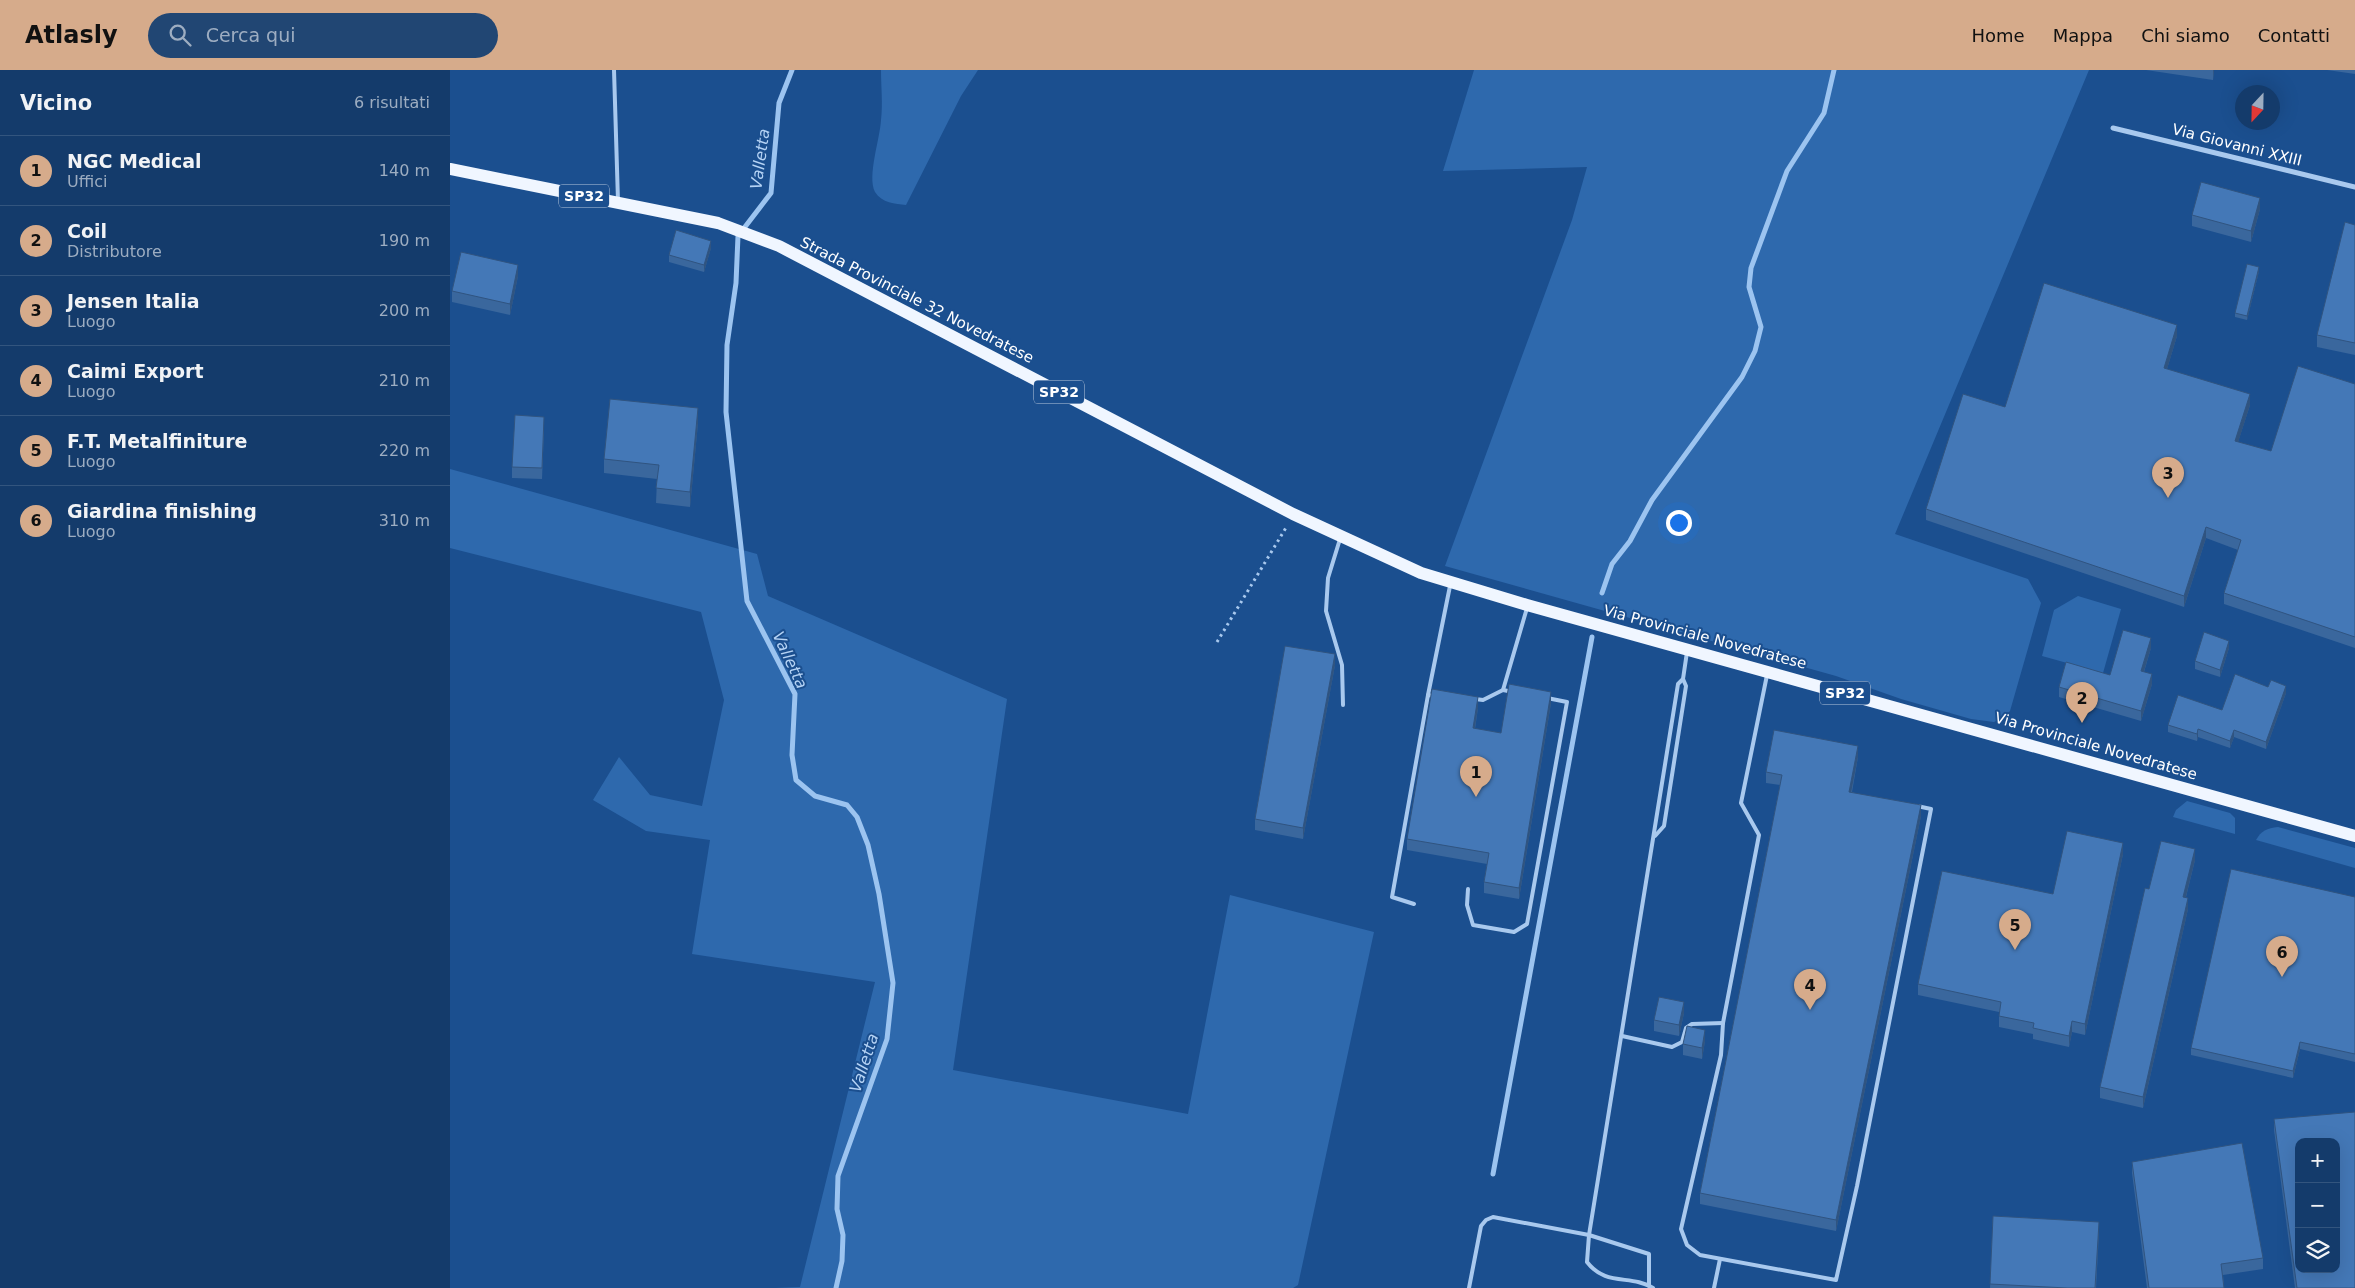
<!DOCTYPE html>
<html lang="it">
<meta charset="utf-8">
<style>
:root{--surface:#143b6b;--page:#214673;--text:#f1f3f6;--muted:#9dadc1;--line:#33557e;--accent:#d6ab8b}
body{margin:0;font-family:"DejaVu Sans",sans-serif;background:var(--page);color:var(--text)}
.controls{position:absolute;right:15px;bottom:15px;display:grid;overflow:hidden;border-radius:10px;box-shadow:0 5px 20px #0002}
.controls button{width:45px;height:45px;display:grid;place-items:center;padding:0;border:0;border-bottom:1px solid var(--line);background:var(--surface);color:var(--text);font:25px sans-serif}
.compass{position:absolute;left:1785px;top:15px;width:45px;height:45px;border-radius:50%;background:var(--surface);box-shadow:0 5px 20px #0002;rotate:202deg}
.you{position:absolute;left:1228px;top:452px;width:18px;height:18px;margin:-12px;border:4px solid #fff;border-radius:50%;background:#1a73e8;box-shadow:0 0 0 8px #1a73e833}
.badge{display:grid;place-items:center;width:32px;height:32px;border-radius:50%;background:var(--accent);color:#111;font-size:16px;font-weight:700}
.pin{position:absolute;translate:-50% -41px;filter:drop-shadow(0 1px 2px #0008)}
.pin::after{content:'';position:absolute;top:26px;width:18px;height:15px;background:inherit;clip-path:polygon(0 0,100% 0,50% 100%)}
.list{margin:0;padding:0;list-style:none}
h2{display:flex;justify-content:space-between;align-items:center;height:65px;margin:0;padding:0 20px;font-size:21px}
h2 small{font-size:16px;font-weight:400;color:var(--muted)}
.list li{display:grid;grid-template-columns:32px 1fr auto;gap:15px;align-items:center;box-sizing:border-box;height:70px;padding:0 20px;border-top:1px solid var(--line)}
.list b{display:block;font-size:19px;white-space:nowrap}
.list p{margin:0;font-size:16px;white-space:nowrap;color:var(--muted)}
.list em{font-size:16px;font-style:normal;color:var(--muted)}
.icon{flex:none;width:28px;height:28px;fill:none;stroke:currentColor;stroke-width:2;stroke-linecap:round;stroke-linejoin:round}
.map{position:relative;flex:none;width:1905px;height:1218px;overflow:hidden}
header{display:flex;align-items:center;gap:30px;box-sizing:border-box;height:70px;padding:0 25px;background:var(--accent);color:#111}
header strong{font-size:24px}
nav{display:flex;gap:28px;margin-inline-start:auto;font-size:18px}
.search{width:350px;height:45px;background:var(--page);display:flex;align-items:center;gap:12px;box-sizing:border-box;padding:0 18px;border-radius:28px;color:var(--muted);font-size:19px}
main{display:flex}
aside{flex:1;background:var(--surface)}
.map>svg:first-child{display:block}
.green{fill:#2e69ad}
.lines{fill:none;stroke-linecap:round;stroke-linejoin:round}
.stream{stroke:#9cc4f0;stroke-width:5}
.path{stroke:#a9c9ee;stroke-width:3;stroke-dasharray:2.5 4;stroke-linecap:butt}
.service{stroke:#a9c9ee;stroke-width:4}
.minor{stroke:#a9c9ee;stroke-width:5}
.primary{stroke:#f0f6ff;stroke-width:12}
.wall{fill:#3a679d}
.shaded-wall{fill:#305480}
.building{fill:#4478b7;stroke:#305480;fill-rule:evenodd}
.labels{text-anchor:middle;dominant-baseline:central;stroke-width:4;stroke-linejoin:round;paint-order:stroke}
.shield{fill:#1b4f8f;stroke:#bbcadd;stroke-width:1}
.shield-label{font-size:14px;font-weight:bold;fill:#fff}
.street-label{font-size:15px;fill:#fff;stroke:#1b4f8f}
.water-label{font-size:16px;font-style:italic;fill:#b5d3f5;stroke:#1b4f8f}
</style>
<header>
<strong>Atlasly</strong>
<div class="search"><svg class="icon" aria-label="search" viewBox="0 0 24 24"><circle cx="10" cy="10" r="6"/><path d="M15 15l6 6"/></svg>Cerca qui</div>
<nav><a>Home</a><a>Mappa</a><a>Chi siamo</a><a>Contatti</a></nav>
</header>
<main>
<aside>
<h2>Vicino<small>6 risultati</small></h2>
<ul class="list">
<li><span class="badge">1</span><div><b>NGC Medical</b><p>Uffici</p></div><em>140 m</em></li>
<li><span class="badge">2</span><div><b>Coil</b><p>Distributore</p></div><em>190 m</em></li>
<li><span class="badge">3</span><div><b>Jensen Italia</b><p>Luogo</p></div><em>200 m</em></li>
<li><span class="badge">4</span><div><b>Caimi Export</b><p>Luogo</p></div><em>210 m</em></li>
<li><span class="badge">5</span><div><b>F.T. Metalfiniture</b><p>Luogo</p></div><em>220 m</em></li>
<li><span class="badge">6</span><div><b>Giardina finishing</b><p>Luogo</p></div><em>310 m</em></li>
</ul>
</aside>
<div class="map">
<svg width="1905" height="1218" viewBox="0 0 1905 1218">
<rect width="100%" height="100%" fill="#1b4f8f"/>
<g class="green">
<path d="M431,0H528L511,26L456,135C445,134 432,133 425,122C417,106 430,69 431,50C433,34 431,17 431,0Z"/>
<path d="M1024,0H1639L1445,464L1578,509L1591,533L1560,641L1552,648L1544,652L1521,649L1451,629L1386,606L995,496L1122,150L1137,97L993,101Z"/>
<path d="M0,399L307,484L318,526L557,629L503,1000L738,1044L780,825L924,862L848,1215L843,1218H325L350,1217L425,912L242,884L260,770L196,761L143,730L169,687L200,725L252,736L274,630L251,542L0,478Z"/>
<path d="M1628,526L1671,539L1653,603L1592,586L1604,540Z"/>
<path d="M1737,731L1780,743L1785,748V764L1723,747L1726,740Z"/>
<path d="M1828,757L1905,778V798L1806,770C1811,761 1817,758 1828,757Z"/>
</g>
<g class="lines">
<g class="stream">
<path d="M342,0L329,33L321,123L288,166L286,213L277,275L276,342L297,531L345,624L342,685L346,710L365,726L397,735L407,747L418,775L429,824L443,913L437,969L388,1106L387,1139L393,1165L392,1191L386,1218"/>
<path d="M1152,523L1162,494L1180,471L1202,430L1292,307L1305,281L1311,257L1299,217L1301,198L1337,101L1374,43L1384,0"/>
<path d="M1043,1104L1142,567"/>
</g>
<path class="path" d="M767,572L837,456"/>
<g class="service">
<path d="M164,0L168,131"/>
<path d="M890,469L878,508L876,541L892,595L893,635"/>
<path d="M1317,605L1291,733L1309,765L1273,953L1271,985L1231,1159L1237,1175L1250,1185L1386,1210L1407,1116L1481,739L1467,736"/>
<path d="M1063,622L1053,620L1077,538"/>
<path d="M986,626L978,625L1000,516"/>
<path d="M1025,629L1033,630L1053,620"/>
<path d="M1205,766L1214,756L1236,616L1233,609"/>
<path d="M1018,819L1017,835L1023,855L1064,862L1077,854L1117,632L1097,628"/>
<path d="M964,834L942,827L978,625"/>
<path d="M1172,966L1222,977L1232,972L1236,958L1242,954L1273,953"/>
<path d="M1019,1218L1031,1156L1036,1150L1043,1147L1139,1165L1199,1184V1216"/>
<path d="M1203,1218C1181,1204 1156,1217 1137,1192L1139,1165L1228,614L1233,609L1237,582"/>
<path d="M1264,1218L1270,1189"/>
</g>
<path class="minor" d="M1663,58L1905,117"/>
<path class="primary" d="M0,99L268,153L329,176L843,444L971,503L1077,535L1905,766"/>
</g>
<g class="wall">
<path d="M1696,0H1764L1763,10Z"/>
<path d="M1877,0H1905V4Z"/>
<path d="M1810,139L1801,172L1742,156V145Z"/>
<path d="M1905,155V285L1867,277V265Z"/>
<path d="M261,178L254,202L219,192V185Z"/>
<path d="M1809,201L1797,250L1785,247V243Z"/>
<path d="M68,206L60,245L2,232V221Z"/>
<path d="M1727,266L1717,299L1800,335L1788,372L1821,381L1905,314V578L1774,534V523L1788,480L1756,468L1734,537L1476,450V439L1555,337Z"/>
<path d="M248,353L240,437L206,433L207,409L154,403V389Z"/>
<path d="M94,358L92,409L62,408V397Z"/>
<path d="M1701,578L1694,602L1702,614L1691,651L1609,627V617L1660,605Z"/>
<path d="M1779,578L1770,607L1745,599V591Z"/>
<path d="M885,595L853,769L805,760V749Z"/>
<path d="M1836,623L1816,679L1784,667L1780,678L1748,667L1747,671L1718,662V655Z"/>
<path d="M1101,633L1069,829L1034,823V812L1037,794L957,780V769L1028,638L1025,659L1051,663Z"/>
<path d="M1408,687L1402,722L1471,746L1386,1161L1250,1134V1123L1330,715L1316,713V702Z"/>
<path d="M1673,784L1635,965L1622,962L1619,977L1583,969V964L1549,957V942L1468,925V914L1603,824Z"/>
<path d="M1745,790L1736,827L1738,839L1693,1038L1650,1028V1017L1699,819Z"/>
<path d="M1905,827V992L1850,979L1843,1008L1741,985V978Z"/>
<path d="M1234,943L1229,966L1204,961V950Z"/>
<path d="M1255,971L1252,989L1233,985V974Z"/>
<path d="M1824,1049L1905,1218H1845L1824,1060Z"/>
<path d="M1682,1092L1813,1188V1199L1773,1205L1774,1218H1697L1682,1103Z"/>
<path d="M1543,1146L1649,1163L1646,1218H1540Z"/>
</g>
<g class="shaded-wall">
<path d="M1763,0H1764L1763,10Z"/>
<path d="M1810,128V139L1801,172V161Z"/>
<path d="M261,171V178L254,202V195Z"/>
<path d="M68,195V206L60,245V234Z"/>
<path d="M1809,197V201L1797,250V246Z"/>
<path d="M1727,255V266L1714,309V298Z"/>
<path d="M1800,324V335L1785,382V371Z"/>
<path d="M248,338V353L240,437V422Z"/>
<path d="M1756,457V468L1734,537V526Z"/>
<path d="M1701,568V578L1691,611V601Z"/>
<path d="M1779,571V578L1770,607V600Z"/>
<path d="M885,584V595L853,769V758Z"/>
<path d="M1702,604V614L1691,651V641Z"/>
<path d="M1836,616V623L1816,679V672Z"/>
<path d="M1101,622V633L1069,829V818Z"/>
<path d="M1028,627V638L1023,669V658Z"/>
<path d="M1748,659V667L1747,671V664Z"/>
<path d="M1784,660V667L1780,678V671Z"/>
<path d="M1408,676V687L1399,733V722Z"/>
<path d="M1471,735V746L1386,1161V1150Z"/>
<path d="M1673,773V784L1635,965V954Z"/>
<path d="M1745,779V790L1733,838V827Z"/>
<path d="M1738,828V839L1693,1038V1027Z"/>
<path d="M1234,932V943L1229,966V955Z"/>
<path d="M1622,951V962L1619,977V966Z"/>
<path d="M1255,960V971L1252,989V978Z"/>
<path d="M1850,972V979L1843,1008V1001Z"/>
<path d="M1649,1152V1163L1645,1218Z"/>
</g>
<g class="building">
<path d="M1751,112L1810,128L1801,161L1742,145Z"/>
<path d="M1895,152L1905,155V273L1867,265Z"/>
<path d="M226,160L261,171L254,195L219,185Z"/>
<path d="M11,182L68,195L60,234L2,221Z"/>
<path d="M1797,194L1809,197L1797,246L1785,243Z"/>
<path d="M1594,213L1727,255L1714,298L1800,324L1785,371L1821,381L1848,296L1905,314V567L1774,523L1791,470L1756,457L1734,526L1476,439L1513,324L1555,337Z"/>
<path d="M160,329L248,338L240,422L206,418L209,395L154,389Z"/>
<path d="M65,345L94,347L92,398L62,397Z"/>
<path d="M1673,560L1701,568L1691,601L1702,604L1691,641L1609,617L1616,592L1660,605Z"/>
<path d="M1754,562L1779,571L1770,600L1745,591Z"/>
<path d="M835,576L885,584L853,758L805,749Z"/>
<path d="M1785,604L1818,617L1821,610L1836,616L1816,672L1784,660L1780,671L1748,659L1747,664L1718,655L1728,625L1772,640Z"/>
<path d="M1059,614L1101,622L1069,818L1034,812L1039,783L957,769L982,619L1028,627L1023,658L1051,663Z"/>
<path d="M1324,660L1408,676L1399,722L1471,735L1386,1150L1250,1123L1332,705L1316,702Z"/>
<path d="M1617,761L1673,773L1635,954L1622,951L1619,966L1583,958L1584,953L1549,946L1551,932L1468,914L1492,801L1603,824Z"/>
<path d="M1711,771L1745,779L1733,827L1738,828L1693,1027L1650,1017L1695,818L1699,819Z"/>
<path d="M1781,799L1905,827V984L1850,972L1843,1001L1741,978Z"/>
<path d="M1209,927L1234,932L1229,955L1204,950Z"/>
<path d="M1237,956L1255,960L1252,978L1233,974Z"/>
<path d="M1905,1042V1218H1847L1824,1049ZM1849,1072H1886V1199H1849Z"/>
<path d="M1792,1073L1813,1188L1771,1194L1774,1218H1699L1682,1092Z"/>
<path d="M1543,1146L1649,1152L1645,1218H1617L1540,1214Z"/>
</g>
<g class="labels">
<g class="shield">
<rect x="109" y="114.5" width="50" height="23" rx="4"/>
<rect x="584" y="310.5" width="50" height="23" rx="4"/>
<rect x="1370" y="611.5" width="50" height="23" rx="4"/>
</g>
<g class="shield-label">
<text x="134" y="126">SP32</text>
<text x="609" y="322">SP32</text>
<text x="1395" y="623">SP32</text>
</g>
<g class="street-label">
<text transform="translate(1787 75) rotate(14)">Via Giovanni XXIII</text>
<text transform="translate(467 230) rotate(27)">Strada Provinciale 32 Novedratese</text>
<text transform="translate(1255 567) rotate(15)">Via Provinciale Novedratese</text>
<text transform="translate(1646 676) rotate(16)">Via Provinciale Novedratese</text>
</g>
<g class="water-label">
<text transform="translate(310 89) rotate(-82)">Valletta</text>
<text transform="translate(340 590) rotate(65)">Valletta</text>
<text transform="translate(414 993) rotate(-72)">Valletta</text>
</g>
</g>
</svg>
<div class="controls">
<button>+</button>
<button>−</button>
<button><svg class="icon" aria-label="layers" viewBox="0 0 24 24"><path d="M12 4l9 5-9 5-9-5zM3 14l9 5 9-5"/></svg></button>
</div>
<svg class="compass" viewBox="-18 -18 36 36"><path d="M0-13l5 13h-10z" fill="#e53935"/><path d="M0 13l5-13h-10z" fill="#9dadc1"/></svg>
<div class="you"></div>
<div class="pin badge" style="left:1026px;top:727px">1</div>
<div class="pin badge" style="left:1632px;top:653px">2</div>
<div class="pin badge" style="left:1718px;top:428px">3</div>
<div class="pin badge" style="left:1360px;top:940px">4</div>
<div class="pin badge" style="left:1565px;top:880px">5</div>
<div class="pin badge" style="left:1832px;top:907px">6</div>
</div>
</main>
